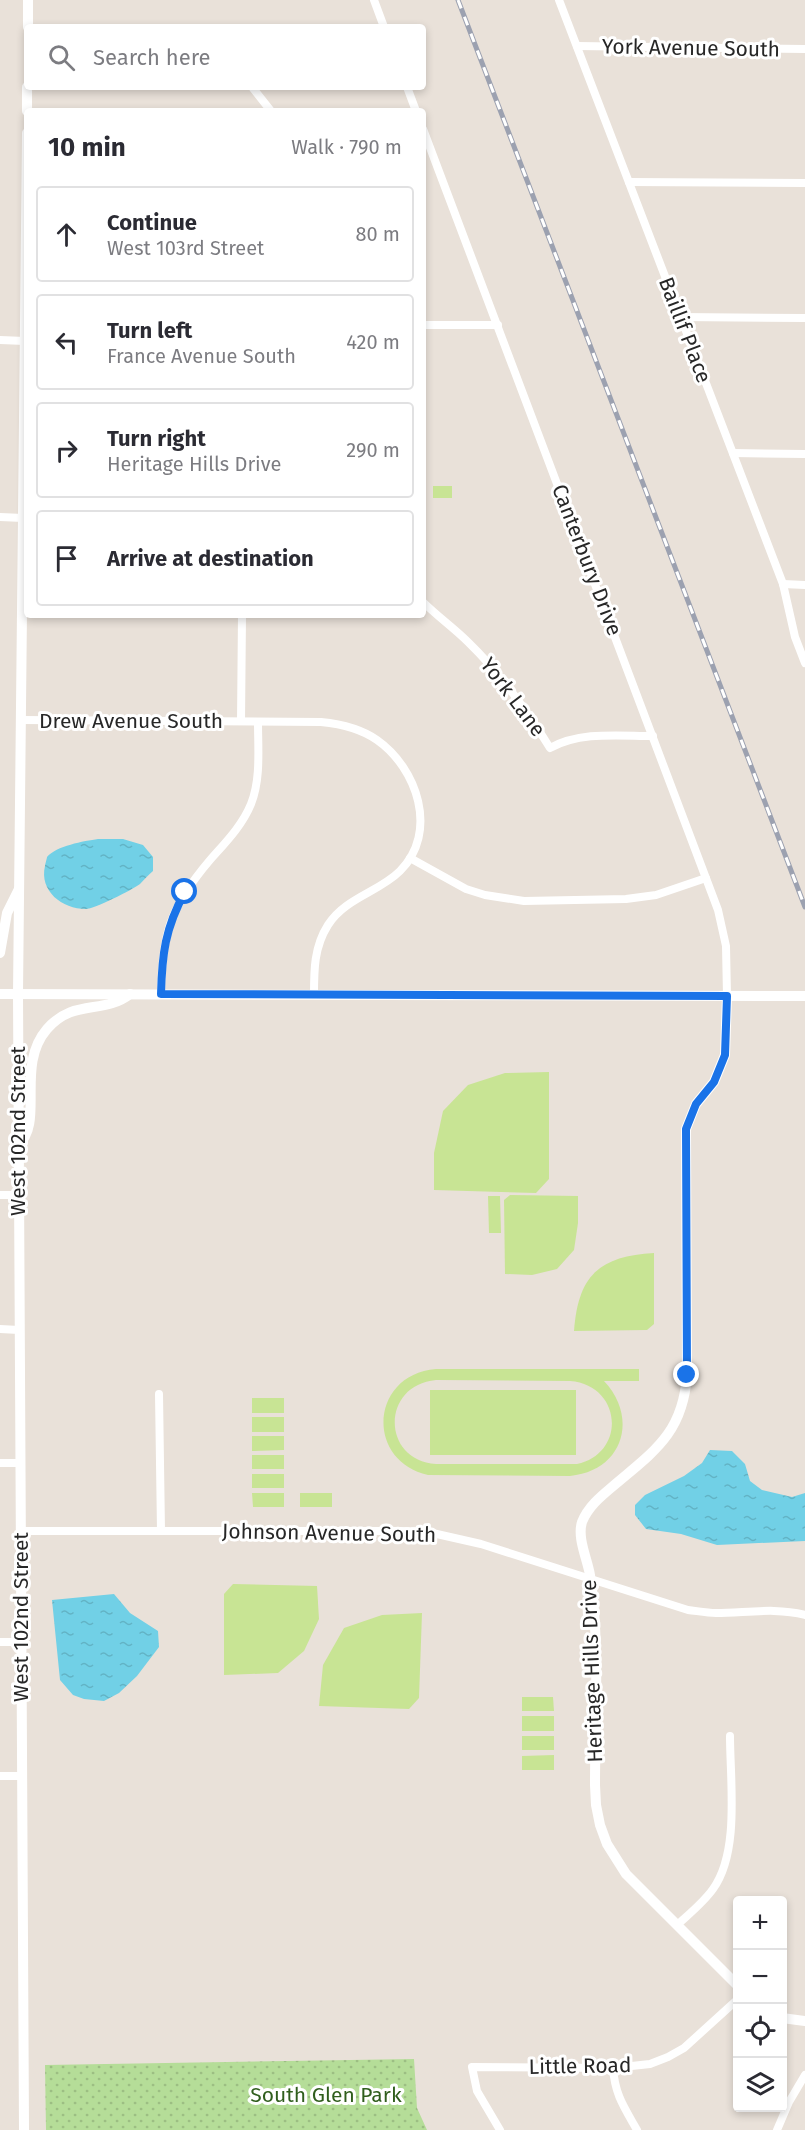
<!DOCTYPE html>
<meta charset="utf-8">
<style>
:root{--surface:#fff;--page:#f7f7f7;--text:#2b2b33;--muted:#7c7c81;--line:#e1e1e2}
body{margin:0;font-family:"Fira Sans",sans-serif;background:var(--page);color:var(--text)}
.controls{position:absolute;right:18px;bottom:18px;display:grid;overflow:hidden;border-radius:6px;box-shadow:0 3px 9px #0003}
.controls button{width:54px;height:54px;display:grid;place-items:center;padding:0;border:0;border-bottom:2px solid var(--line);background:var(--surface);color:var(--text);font:30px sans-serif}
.stop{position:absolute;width:18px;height:18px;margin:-14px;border:4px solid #1a73e8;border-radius:50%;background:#fff}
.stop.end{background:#1a73e8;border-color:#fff;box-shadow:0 2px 6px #0008}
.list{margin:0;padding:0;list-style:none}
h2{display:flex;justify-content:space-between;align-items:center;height:78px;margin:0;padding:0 24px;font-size:26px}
h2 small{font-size:20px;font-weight:400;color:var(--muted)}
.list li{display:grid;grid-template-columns:39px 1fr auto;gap:18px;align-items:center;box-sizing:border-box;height:96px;margin:0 12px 12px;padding:0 12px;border:2px solid var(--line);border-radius:6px}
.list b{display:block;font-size:22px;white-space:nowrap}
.list p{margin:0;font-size:20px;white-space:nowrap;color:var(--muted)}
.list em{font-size:20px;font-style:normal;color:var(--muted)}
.icon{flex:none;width:33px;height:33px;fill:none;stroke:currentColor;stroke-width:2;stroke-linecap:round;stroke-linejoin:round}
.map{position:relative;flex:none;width:805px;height:2130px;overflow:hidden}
.search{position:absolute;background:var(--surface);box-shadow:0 3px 9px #0003;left:24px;top:24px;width:402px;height:66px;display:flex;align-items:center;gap:15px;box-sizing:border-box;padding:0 21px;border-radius:6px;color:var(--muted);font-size:22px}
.panel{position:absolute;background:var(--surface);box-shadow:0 3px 9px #0003;left:24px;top:108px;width:402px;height:510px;border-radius:6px}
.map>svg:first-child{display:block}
.park{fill:url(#park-dots)}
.pitch{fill:#c8e494;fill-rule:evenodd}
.water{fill:url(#water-ripples)}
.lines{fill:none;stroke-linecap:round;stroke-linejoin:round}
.minor{stroke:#fff;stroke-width:8}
.tertiary{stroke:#fff;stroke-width:10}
.secondary{stroke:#fff;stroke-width:10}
.rail-casing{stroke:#9ca1b0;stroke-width:5}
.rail{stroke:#fff;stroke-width:3;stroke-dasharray:9;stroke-linecap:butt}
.route{stroke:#1a73e8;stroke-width:8}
.labels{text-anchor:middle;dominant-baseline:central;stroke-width:6;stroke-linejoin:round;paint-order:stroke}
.street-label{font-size:21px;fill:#272727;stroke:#fff}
.park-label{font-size:21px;fill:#305e1d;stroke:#fff}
</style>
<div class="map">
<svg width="805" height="2130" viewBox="0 0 805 2130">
<defs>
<pattern id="park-dots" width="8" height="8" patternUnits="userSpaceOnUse" patternTransform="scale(1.5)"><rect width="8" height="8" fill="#b5dd98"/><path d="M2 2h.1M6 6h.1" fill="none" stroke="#9cbe83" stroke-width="1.8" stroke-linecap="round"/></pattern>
<pattern id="water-ripples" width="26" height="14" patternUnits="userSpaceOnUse" patternTransform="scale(1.5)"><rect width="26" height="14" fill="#71d0e6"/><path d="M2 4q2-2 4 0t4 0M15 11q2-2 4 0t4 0" fill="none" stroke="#62b3c5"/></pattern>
</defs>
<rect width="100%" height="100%" fill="#e9e1d9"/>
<path class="park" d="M414,2059L417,2108L427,2130H46L45,2065Z"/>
<g class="pitch">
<rect x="433" y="486" width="19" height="12"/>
<path d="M549,1072V1179L536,1193L434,1190V1153L443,1111L468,1085L505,1073Z"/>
<path d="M510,1195L578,1196V1223L574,1250L557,1269L532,1275L505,1274L504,1200Z"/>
<path d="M488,1196H500L501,1233H489Z"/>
<path d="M654,1253V1324L647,1330L574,1331C578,1276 599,1256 654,1253Z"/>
<path d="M639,1369V1381H604C639,1418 623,1471 570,1476L428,1475C364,1460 371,1374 436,1369ZM436,1380L570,1381C622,1385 627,1453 577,1464H436C381,1460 381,1385 436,1380Z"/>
<rect x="430" y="1390" width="146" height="65"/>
<rect x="252" y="1398" width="32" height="15"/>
<rect x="252" y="1417" width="32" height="15"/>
<path d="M252,1436H284V1450L252,1451Z"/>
<rect x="252" y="1455" width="32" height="14"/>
<rect x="252" y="1474" width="32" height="14"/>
<path d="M252,1493H284V1507H253Z"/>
<rect x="300" y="1493" width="32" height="14"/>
<path d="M233,1584L317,1586L319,1619L304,1651L278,1673L224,1675V1594Z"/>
<path d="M422,1613L419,1698L409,1709L319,1706L323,1665L344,1628L382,1615Z"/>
<path d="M522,1697H553L554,1711H522Z"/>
<rect x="522" y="1716" width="32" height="15"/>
<rect x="522" y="1736" width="32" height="14"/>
<path d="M554,1755V1770H522V1756Z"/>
</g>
<g class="water">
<path d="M98,839H123L143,845L153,857V871C148,875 144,880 140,884C132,890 94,909 86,909C62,909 39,891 45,866C45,865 47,858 47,857C56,846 84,841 98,839Z"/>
<path d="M710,1450L732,1451L745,1464L750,1481L762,1490L792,1497L805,1493V1541L717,1545L681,1534L646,1529L635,1515V1505L645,1495L684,1476L702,1463Z"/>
<path d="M114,1594L130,1613L158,1631L159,1647L137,1676L119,1693L104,1701L84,1699L73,1695L60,1680L52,1600Z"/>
</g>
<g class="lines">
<g class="minor">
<path d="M374,0L384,27"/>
<path d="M559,0L783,584L795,637L805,663"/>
<path d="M577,46L805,49"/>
<path d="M252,87L271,111"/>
<path d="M407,87L416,111"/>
<path d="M423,129L718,910L726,946L727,996"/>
<path d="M629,182L805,183"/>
<path d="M680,317L805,318"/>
<path d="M423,325H498"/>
<path d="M0,340L25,341"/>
<path d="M733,453L805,454"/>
<path d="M0,517L23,518"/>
<path d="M783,584L805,585"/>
<path d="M423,602C437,616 454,628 468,642C500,673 526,709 550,748C581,731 619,736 653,736"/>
<path d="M20,720L321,722C341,724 360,728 377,740C417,768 439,832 400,871C379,892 345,898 328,925C314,947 314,970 314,995"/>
<path d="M241,721L242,615"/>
<path d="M410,858L466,889L485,895L524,901L626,899L656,895L706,878"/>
<path d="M161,994C162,933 170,907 210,860C225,843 242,826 251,804C261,779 258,749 258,722"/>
<path d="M0,1195H19"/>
<path d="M0,1329L19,1330"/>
<path d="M159,1394L161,1531"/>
<path d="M0,1463H20"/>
<path d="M20,1531H400L428,1532L481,1544L688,1610C697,1611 707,1613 716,1613C745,1613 776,1607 805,1615"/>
<path d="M0,1642H21"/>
<path d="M0,1776H22"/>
<path d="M677,1925C689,1914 703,1903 713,1889C740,1852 730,1781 730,1736"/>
<path d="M613,2068C615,2095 624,2107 637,2130"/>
<path d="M500,2130L477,2091L472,2067L613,2068L650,2064L668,2057L684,2048L738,1999"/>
<path d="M777,2130L789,2102L805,2075"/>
</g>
<g class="tertiary">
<path d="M28,27V0"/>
<path d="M27,111V87"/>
<path d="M727,996L725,1055L714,1082L696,1104L686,1129L687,1375C683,1434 653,1452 612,1487C600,1497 588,1507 582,1522C577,1538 587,1558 590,1575C600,1641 595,1717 595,1785L596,1805L600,1825L607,1844L626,1874L738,1986"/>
<path d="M782,2018L805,2021"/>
<path d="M24,2130L18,994L27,133"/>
</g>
<g class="secondary">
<path d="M0,953L7,913L19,889"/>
<path d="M0,994L805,996"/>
<path d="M18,1145C45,1122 15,1066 47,1029C74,998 103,1015 130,994"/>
</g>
<defs>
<path id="rail" d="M458,0L805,907"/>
</defs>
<use href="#rail" class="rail-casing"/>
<use href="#rail" class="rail"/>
</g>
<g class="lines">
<path class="route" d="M185,892C165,928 162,955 161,994L727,996L725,1055L714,1082L696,1104L686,1129L687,1375"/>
</g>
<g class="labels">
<g class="street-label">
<text transform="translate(691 48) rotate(1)">York Avenue South</text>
<text transform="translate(685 330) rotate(69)">Baillif Place</text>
<text transform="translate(587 560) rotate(69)">Canterbury Drive</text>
<text transform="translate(513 697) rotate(53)">York Lane</text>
<text x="131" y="721">Drew Avenue South</text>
<text transform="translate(18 1131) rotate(-90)">West 102nd Street</text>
<text transform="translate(329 1533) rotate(1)">Johnson Avenue South</text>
<text transform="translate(21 1617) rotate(-90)">West 102nd Street</text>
<text transform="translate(592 1671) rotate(-92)">Heritage Hills Drive</text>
<text transform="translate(580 2066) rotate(-1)">Little Road</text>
</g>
<g class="park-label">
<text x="326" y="2095">South Glen Park</text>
</g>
</g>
</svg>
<div class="controls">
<button>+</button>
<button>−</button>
<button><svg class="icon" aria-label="locate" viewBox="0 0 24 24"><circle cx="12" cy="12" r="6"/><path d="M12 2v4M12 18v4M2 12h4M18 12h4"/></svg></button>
<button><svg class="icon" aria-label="layers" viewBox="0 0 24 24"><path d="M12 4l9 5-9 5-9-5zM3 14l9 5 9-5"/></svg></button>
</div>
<div class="stop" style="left:185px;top:892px"></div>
<div class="stop end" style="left:687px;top:1375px"></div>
<div class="search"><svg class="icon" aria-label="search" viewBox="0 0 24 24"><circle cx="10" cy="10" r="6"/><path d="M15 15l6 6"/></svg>Search here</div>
<section class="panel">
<h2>10 min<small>Walk · 790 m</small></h2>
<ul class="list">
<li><svg class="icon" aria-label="ahead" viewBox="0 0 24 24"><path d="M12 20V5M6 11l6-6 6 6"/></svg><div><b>Continue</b><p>West 103rd Street</p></div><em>80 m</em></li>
<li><svg class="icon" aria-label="left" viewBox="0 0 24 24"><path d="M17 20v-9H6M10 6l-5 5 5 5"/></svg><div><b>Turn left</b><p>France Avenue South</p></div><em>420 m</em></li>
<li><svg class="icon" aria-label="right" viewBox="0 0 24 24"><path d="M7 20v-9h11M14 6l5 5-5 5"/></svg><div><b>Turn right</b><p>Heritage Hills Drive</p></div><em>290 m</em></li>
<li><svg class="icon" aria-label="arrive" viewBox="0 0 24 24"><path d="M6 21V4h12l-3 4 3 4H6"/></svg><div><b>Arrive at destination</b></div></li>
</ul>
</section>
</div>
